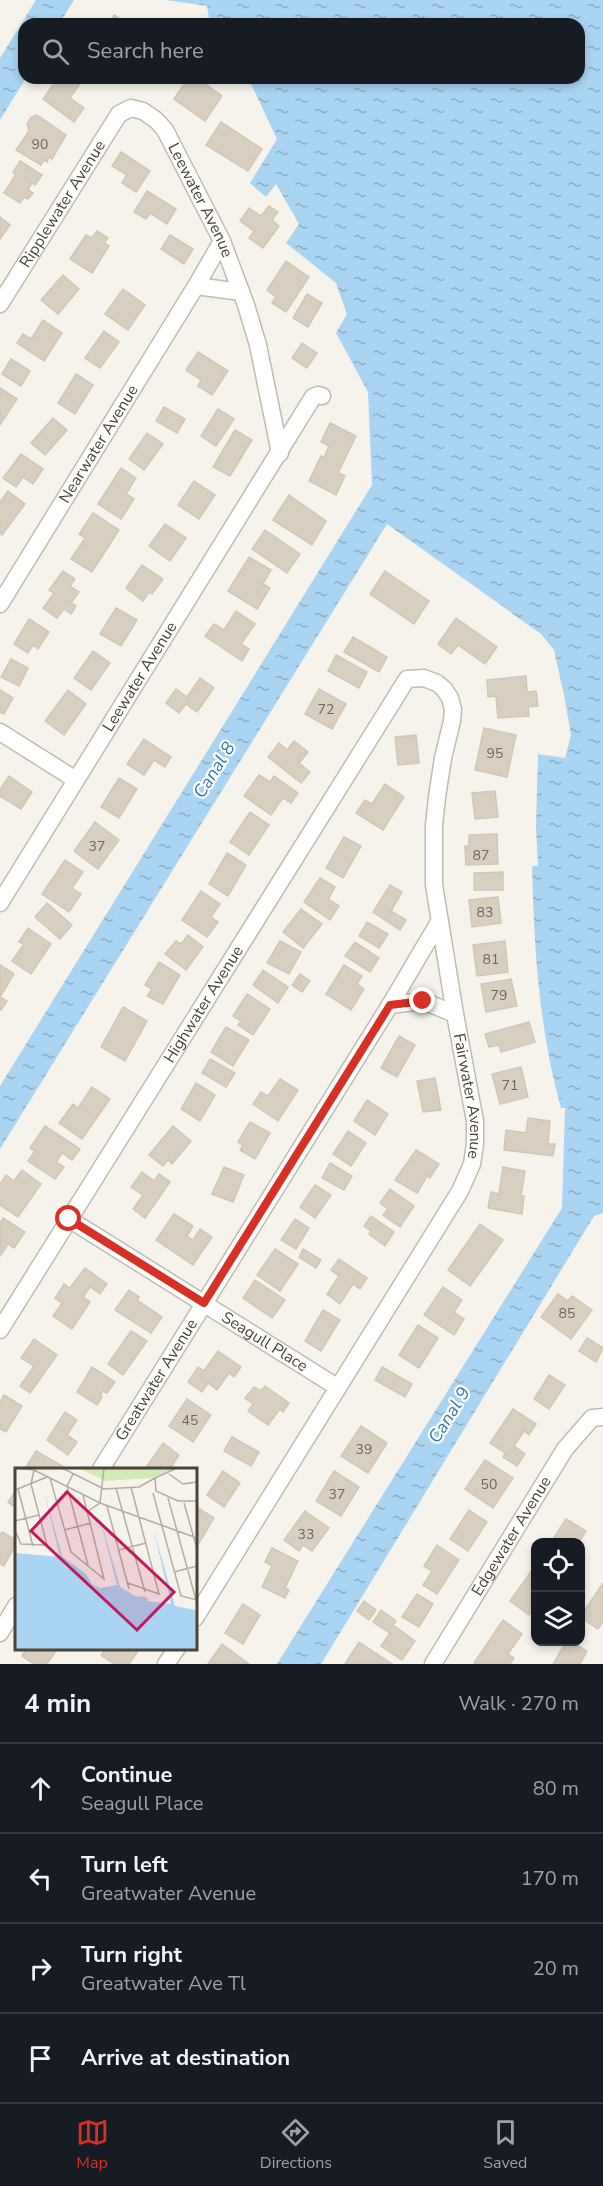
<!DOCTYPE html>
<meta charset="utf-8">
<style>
:root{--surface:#171b24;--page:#20242c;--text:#f1f3f6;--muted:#9ea1a6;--line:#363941;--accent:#d93025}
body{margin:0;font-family:"Nunito Sans",sans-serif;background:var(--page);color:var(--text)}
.controls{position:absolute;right:18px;bottom:18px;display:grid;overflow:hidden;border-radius:12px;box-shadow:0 3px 9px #0003}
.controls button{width:54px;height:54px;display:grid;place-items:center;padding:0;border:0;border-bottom:2px solid var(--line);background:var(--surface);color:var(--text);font:30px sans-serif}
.stop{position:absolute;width:18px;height:18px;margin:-14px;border:4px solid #d93025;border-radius:50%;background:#fff}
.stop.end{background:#d93025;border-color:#fff;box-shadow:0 2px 6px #0008}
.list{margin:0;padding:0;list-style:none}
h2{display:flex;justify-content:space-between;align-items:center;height:78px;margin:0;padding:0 24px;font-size:26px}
h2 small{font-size:20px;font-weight:400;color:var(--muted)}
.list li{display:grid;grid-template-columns:39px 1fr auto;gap:18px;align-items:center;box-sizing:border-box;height:90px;padding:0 24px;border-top:2px solid var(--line)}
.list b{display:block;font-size:22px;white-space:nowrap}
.list p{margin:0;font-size:20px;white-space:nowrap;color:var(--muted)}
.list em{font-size:20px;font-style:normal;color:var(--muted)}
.icon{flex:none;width:33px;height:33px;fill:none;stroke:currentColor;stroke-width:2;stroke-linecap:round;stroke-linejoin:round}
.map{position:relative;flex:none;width:603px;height:1664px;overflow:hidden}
.search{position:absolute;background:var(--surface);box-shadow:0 3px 9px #0003;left:18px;right:18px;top:18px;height:66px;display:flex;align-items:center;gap:15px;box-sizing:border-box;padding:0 21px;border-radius:18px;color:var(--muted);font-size:22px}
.sheet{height:438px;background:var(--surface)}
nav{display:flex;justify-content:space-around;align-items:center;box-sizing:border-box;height:84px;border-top:2px solid var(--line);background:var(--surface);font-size:16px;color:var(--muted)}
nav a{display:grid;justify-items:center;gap:3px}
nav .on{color:var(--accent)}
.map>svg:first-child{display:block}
.water{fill:url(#water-ripples)}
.building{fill:#d8cfc1;stroke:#d3c7b4;stroke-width:1.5}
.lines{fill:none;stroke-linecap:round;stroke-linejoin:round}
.minor-casing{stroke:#c2bbae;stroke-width:19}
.minor{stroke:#fff;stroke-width:16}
.route{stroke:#d93025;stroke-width:8}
.labels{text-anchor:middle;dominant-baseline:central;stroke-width:4.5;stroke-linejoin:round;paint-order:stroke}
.number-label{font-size:14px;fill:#6e675b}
.street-label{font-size:16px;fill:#4b4439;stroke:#fff}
.water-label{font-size:18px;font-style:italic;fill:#2e7ab2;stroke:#fff}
.inset-road{fill:none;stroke:#b2ada4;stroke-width:1.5}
.view{fill:#c2185b;fill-opacity:0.15;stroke:#c2185b;stroke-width:3}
.inset-edge{fill:none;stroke:#4b4439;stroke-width:3}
</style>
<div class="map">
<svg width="603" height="1664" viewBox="0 0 603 1664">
<defs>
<pattern id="water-ripples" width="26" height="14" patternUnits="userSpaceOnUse" patternTransform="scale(1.5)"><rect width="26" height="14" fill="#a9d4f2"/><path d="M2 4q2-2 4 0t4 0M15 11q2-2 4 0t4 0" fill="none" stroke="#8caec5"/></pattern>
</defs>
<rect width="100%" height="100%" fill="#f6f3ec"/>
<g class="water">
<path d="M36,0H74L59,24H24V78H26L0,120V58Z"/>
<path d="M166,0H603V1213L594,1216L321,1664H277L562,1208L565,1108H561C539,1030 534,947 532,866H538L536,827L538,754L565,758L571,735L564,695L554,650L541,634L387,524L0,1149V1086L372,485L368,392L336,333L347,314L336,283L286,243L299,224L276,184L266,197L250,183L277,139L252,86L244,78H579V24H210L207,6Z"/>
</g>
<g class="building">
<path d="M114,15L128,24H109Z"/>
<path d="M58,78H75L81,82L70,98L84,108L74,122L43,99Z"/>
<path d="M188,78H197L222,96L205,121L174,99Z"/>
<path d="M37,115L66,135L52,159L49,157L47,162L44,160L41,165L16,150L29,131L27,124L31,117Z"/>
<path d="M221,122L262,149L248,171L206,145Z"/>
<path d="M121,152L150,171L136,192L122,183L127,175L112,166Z"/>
<path d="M20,161L42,175L35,185L32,183L28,190L33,193L28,199L24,197L20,203L4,193L16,174L13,172Z"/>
<path d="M147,191L176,209L167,224L150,213L146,219L134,212Z"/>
<path d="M269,206L278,212L272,220L279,226L263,248L249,238L254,231L240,221L249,208L261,216Z"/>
<path d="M0,217L10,225L0,239Z"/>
<path d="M97,231L108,238L104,243L109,246L92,273L70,259L86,235L92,238Z"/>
<path d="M170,235L193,249L184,264L161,249Z"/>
<path d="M286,261L309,277L286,312L272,303L276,297L267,290Z"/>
<path d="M63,275L79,289L58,314L41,300Z"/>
<path d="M123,289L145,305L128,330L105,314Z"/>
<path d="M307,294L322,303L308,327L293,318Z"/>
<path d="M43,320L62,333L44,361L17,343L23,334L31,339Z"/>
<path d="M104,331L119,342L100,368L85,358Z"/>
<path d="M302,343L317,353L307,368L292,358Z"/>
<path d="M198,352L228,371L212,395L198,386L201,380L186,370Z"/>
<path d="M11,359L30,371L21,386L2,374Z"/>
<path d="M76,374L93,385L75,414L58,403Z"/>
<path d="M0,388L17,399L0,425Z"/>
<path d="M164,407L185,419L177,433L156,421Z"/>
<path d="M218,409L234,419L216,446L201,436Z"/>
<path d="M53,418L67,430L45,455L31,443Z"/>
<path d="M330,423L356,436L338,473L345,476L336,495L309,481L321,456L324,457L329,446L321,442Z"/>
<path d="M235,430L252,440L230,476L213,467Z"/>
<path d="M147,433L163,444L144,470L129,459Z"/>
<path d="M21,454L43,469L33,484L23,477L16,487L3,478Z"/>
<path d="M121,468L136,478L126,494L134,499L121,519L98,504Z"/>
<path d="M194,481L215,495L199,519L178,505Z"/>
<path d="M8,491L25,504L2,535L0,533V502Z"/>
<path d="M289,495L326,521L312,545L273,520Z"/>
<path d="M93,513L119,530L92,572L71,559L85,538L79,534Z"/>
<path d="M165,524L186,538L170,561L149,546Z"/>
<path d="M265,530L300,554L287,573L252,549Z"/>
<path d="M249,557L271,570L263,584L270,588L257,609L228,591Z"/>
<path d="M142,565L163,579L152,594L149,592L143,601L126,588Z"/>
<path d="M63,571L75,579L70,586L79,592L71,603L76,606L71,614L64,609L57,618L43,608L54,593L49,590Z"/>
<path d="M385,571L429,601L414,624L370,594Z"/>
<path d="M116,608L137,620L121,646L100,634Z"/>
<path d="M236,611L255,624L241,644L249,649L242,661L205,636L214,624L224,630Z"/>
<path d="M456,618L497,647L485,664L458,645L451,654L438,644Z"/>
<path d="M29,619L49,632L38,649L33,645L28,653L14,644Z"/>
<path d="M353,637L387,657L379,672L344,652Z"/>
<path d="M93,651L110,663L91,690L74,678Z"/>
<path d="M336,655L367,672L359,688L328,671Z"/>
<path d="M11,659L28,668L19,686L1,677Z"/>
<path d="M526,676L527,692L536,691L538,706L528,707L529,716L498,718L496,696L488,697L487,680Z"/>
<path d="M200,678L214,688L197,712L186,704L179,713L166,703L176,689L187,697Z"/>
<path d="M319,689L346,704L332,729L305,714Z"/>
<path d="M0,690L13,698L4,714L0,712Z"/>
<path d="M68,690L86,704L64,735L45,721Z"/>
<path d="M484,728L516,735L507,777L475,770Z"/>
<path d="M416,735L419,763L398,765L395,737Z"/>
<path d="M144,739L171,757L165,767L154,760L144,775L127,764Z"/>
<path d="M294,741L308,752L299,763L310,772L301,783L268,757L279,743L287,750Z"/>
<path d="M259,775L270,782L274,776L298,793L291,803L283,798L271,815L244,796Z"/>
<path d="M9,776L32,792L21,809L0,796V790Z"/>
<path d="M119,778L137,789L119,818L101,807Z"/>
<path d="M385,784L404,797L383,830L356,813L365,800L372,804Z"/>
<path d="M495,791L498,817L475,819L472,793Z"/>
<path d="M250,812L269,825L249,855L230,842Z"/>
<path d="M95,822L119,840L98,869L74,851Z"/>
<path d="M497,834L498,864L466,865L465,846H469V835Z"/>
<path d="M344,837L361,846L343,878L326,868Z"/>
<path d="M227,853L246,865L228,896L209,884Z"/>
<path d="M65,860L83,872L72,888L81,894L69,912L42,894Z"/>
<path d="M503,872V890H474V873Z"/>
<path d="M320,878L335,887L328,899L339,906L330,920L304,902Z"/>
<path d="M390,885L402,892L391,911L406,920L400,930L373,912Z"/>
<path d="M201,891L220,904L211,917L218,922L207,937L182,920Z"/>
<path d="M498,897L501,923L472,927L469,900Z"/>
<path d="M47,903L72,925L60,939L35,917Z"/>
<path d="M301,909L322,924L303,948L283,932Z"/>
<path d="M367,922L388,934L379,948L359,936Z"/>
<path d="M28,928L51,944L31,974L12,961L24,944L19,942Z"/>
<path d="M188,935L203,947L186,970L165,954L176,941L181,944Z"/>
<path d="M280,941L301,952L289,974L267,963Z"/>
<path d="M505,941L508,972L477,976L473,945Z"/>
<path d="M355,942L379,958L370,972L345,956Z"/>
<path d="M159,962L180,975L163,1004L147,996L152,989L145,985Z"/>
<path d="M0,965L14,974L0,997L7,1001L1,1010L0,1009Z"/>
<path d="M344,965L362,976L357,984L364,989L351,1010L326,994Z"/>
<path d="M263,970L288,987L278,1003L253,985Z"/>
<path d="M300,974L310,981L302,992L292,985Z"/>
<path d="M511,979L517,1006L486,1012L481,984Z"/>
<path d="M247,994L270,1009L253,1035L238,1025L241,1021L233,1016Z"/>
<path d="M123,1007L147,1021L125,1061L101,1047Z"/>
<path d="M529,1022L535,1042L501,1052L499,1045L489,1047L485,1034Z"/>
<path d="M226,1027L249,1040L233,1066L211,1052Z"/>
<path d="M399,1036L415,1045L397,1077L381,1068Z"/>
<path d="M210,1059L235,1073L226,1087L202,1073Z"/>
<path d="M521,1067L528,1097L500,1104L492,1074Z"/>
<path d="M435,1078L441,1110L423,1112L417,1081Z"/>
<path d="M280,1079L298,1090L278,1121L253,1104L261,1092L268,1096Z"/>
<path d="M196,1083L215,1095L200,1121L181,1109Z"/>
<path d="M92,1087L110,1099L82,1139L59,1123L73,1104L78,1108Z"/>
<path d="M367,1100L388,1114L375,1135L354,1121Z"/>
<path d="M528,1118L550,1121L548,1144H555L553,1156L504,1150L506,1130L526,1133Z"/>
<path d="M250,1122L270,1133L255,1159L240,1150L243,1145L238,1142Z"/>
<path d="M45,1126L80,1149L72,1160L62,1153L56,1162L64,1167L55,1179L28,1161L35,1151L30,1148Z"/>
<path d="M173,1126L191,1141L172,1164L168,1160L163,1166L149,1155Z"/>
<path d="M348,1131L366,1143L351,1166L333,1154Z"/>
<path d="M416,1150L439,1164L430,1178L427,1176L417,1193L395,1180Z"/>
<path d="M330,1163L352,1176L344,1190L322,1178Z"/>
<path d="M224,1167L244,1175L233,1202L212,1194Z"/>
<path d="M503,1167L525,1171L521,1196H524L522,1214L488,1208L491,1192L499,1194Z"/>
<path d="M22,1170L41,1184L18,1217L0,1205V1184L6,1175L14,1181Z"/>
<path d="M142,1172L154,1181L159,1174L170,1182L145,1218L133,1209L143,1195L131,1187Z"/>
<path d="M315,1185L331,1195L315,1218L300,1207Z"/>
<path d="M390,1189L414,1206L400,1227L383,1215L388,1209L380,1203Z"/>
<path d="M174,1214L193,1226L187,1236L193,1240L200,1229L212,1237L193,1265L156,1240Z"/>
<path d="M371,1216L394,1232L385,1246L369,1234L371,1231L364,1226Z"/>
<path d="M3,1218L25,1232L14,1248L8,1244L1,1255L0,1223Z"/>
<path d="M295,1219L309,1228L296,1249L281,1240Z"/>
<path d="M480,1224L503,1240L470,1286L448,1270Z"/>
<path d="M275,1249L298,1264L280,1291L257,1275Z"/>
<path d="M303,1249L321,1260L316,1268L299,1257Z"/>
<path d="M339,1259L367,1278L360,1289L353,1284L340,1304L327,1294L339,1276L331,1270Z"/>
<path d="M85,1268L107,1284L100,1294L90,1287L83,1297L90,1302L72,1329L53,1316L62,1303L55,1298L64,1284L70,1288Z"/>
<path d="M255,1280L285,1300L272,1318L243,1298Z"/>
<path d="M443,1287L462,1300L454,1312L464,1319L454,1335L424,1315Z"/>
<path d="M129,1290L139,1297L137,1300L162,1317L151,1333L115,1310Z"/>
<path d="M558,1294L568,1301L572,1296L592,1310L571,1339L541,1317Z"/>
<path d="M323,1310L340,1320L321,1351L305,1341Z"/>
<path d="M418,1325L438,1338L419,1368L399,1355Z"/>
<path d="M131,1331L147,1341L123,1375L108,1364Z"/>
<path d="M587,1338L603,1348L596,1362L579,1351Z"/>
<path d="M34,1339L57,1355L30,1393L20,1386L34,1366L21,1358Z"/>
<path d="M218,1351L241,1367L234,1377L229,1373L217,1390L208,1383L202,1392L188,1382L198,1367L204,1371Z"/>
<path d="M92,1367L115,1382L107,1393L103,1391L100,1396L102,1397L97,1405L77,1392Z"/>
<path d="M382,1367L412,1384L405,1397L375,1380Z"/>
<path d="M549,1375L565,1385L549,1409L534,1399Z"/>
<path d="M265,1386L289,1403L283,1412L280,1409L268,1425L248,1411L253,1404L245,1398L254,1387L261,1391Z"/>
<path d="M4,1395L22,1406L6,1432L0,1429V1402Z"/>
<path d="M187,1399L211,1415L193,1442L169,1426Z"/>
<path d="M513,1409L536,1424L529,1435L524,1431L514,1446L525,1454L517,1466L503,1457L505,1453L490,1443Z"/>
<path d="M65,1412L77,1420L67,1435L77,1442L68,1455L47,1440Z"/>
<path d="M361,1426L387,1443L368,1473L341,1456Z"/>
<path d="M232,1437L259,1452L251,1466L224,1451Z"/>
<path d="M163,1443L179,1455L170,1469H145Z"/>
<path d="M36,1451L64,1467L63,1469H30L26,1467Z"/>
<path d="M485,1460L513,1478L493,1508L465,1489Z"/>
<path d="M223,1471L240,1483L224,1507L207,1495Z"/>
<path d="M334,1471L359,1487L341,1516L316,1501Z"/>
<path d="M16,1490V1508L8,1502Z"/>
<path d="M195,1506L214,1518L199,1543L195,1540Z"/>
<path d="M469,1510L487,1522L468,1551L450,1539Z"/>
<path d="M305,1511L329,1528L312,1551L303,1545L299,1551L284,1540Z"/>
<path d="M566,1519L586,1531L579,1542H551Z"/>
<path d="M2,1532L16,1540V1544L4,1566L0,1564V1535Z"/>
<path d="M437,1545L459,1560L437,1594L423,1585L432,1571L424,1566Z"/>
<path d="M272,1548L298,1561L285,1588L289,1590L285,1598L262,1587L272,1566L265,1562Z"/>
<path d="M535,1566L536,1605L529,1615L510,1601Z"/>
<path d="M603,1583V1621L598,1629L580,1617Z"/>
<path d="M417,1594L433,1604L419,1627L402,1617Z"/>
<path d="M364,1601L376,1610L369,1620L357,1611Z"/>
<path d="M243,1604L260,1615L243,1644L225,1633Z"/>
<path d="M381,1610L396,1621L393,1625L415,1641L402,1660L381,1646L390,1633L373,1622Z"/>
<path d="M503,1620L522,1634L508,1654L514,1658L510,1664H475L474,1663Z"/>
<path d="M359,1642L392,1664H345Z"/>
<path d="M566,1642H571L587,1651L580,1664H553Z"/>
<path d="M222,1644L249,1664H208Z"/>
<path d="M27,1648H58L47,1664H34L22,1656Z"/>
<path d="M107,1648H140L129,1664H114L101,1655Z"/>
</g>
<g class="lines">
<defs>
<g id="minor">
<path d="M196,286L241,292"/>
<path id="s1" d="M0,304L119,114L131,108L143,111L156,120L165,130L222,241L246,305L258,345L280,453"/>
<path id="s2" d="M0,604L196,286L222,241"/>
<path d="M0,732L76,780"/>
<path id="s3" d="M0,903L313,397L318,395L322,396"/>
<path d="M390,1005L423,1001L455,1014"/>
<path id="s4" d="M69,1219L337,1387"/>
<path id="s5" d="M0,1330L407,679L424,678L437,683L444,689L450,698L453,709L452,721L443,758L437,797L434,825V885L455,1014L475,1121V1144L472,1164L460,1191L195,1618"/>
<path id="s6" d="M101,1469L390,1005L439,922"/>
<path d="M0,1633L16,1606"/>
<path d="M166,1664L177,1648"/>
<path id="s7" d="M433,1664L565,1449L592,1418L603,1417"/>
</g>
</defs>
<use href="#minor" class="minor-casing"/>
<use href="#minor" class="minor"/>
</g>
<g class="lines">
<path class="route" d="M69,1219L204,1303L390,1005L423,1001"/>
</g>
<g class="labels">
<g class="number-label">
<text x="40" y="144">90</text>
<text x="326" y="709">72</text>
<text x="495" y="753">95</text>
<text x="97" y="846">37</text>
<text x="481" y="855">87</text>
<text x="485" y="912">83</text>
<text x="491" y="959">81</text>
<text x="499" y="995">79</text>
<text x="510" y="1085">71</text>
<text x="567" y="1313">85</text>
<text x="190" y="1420">45</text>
<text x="364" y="1449">39</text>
<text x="489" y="1484">50</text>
<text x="337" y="1494">37</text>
<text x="306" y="1534">33</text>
</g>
<g class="street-label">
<text stroke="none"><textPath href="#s1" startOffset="358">Leewater Avenue</textPath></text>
<text stroke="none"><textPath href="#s1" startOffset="118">Ripplewater Avenue</textPath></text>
<text stroke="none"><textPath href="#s2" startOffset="188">Nearwater Avenue</textPath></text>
<text stroke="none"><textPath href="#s3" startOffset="266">Leewater Avenue</textPath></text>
<text stroke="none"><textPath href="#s5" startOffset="384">Highwater Avenue</textPath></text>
<text stroke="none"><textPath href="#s5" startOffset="1222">Fairwater Avenue</textPath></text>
<text stroke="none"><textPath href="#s4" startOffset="231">Seagull Place</textPath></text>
<text stroke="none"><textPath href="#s6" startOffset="105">Greatwater Avenue</textPath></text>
<text stroke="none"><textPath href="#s7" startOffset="150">Edgewater Avenue</textPath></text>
</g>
<g class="water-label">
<text transform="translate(214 770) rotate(-58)">Canal 8</text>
<text transform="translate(449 1415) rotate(-58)">Canal 9</text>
</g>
</g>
<g transform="translate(15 1468)">
<rect width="182" height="182" fill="#f6f3ec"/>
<path d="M64,0H161L136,10L90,13Z" fill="#d2eab5"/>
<path d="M28,19L47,88L71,106L77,116L85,120L102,117L83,43L105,119L120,128L132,129L133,133L156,136L139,63L160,138L181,142V181H0V85L45,89Z" fill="#a9d4f2"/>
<path class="inset-road" d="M0,0L19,2L85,35L182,70M47,0L89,21L124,19L140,10M162,0L140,10L141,23L163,33H182M58,6L52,18L73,97M154,6L168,16L182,14M35,10L56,84L89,111L68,27M101,20L130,124M3,21L18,78M0,22L32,9M138,25L166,128L182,132M153,30L181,132M169,35L182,81M92,38L114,121M73,43L85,35L89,0M0,53L24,47M0,62L6,76L32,77L16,16L19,2M49,62L76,55M104,82L131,75M159,104L182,98M113,115L144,126L116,19"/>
<path class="view" d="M52,24L159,124L122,162L16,63Z"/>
<rect width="182" height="182" class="inset-edge"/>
</g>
</svg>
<div class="controls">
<button><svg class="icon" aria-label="locate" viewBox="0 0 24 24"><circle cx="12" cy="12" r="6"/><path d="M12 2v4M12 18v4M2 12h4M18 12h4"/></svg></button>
<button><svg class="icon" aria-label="layers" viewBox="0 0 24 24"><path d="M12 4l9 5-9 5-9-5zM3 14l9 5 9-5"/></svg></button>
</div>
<div class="stop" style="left:69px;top:1219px"></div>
<div class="stop end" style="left:423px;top:1001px"></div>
<div class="search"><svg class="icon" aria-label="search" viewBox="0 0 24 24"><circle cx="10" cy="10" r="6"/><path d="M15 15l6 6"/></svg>Search here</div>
</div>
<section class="sheet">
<h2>4 min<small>Walk · 270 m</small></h2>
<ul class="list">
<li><svg class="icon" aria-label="ahead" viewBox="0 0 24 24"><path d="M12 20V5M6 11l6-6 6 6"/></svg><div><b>Continue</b><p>Seagull Place</p></div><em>80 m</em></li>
<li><svg class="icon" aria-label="left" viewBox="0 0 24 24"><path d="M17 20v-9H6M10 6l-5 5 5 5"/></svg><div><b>Turn left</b><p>Greatwater Avenue</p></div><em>170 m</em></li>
<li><svg class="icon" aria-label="right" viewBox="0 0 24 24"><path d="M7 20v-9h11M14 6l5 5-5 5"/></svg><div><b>Turn right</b><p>Greatwater Ave Tl</p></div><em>20 m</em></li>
<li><svg class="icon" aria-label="arrive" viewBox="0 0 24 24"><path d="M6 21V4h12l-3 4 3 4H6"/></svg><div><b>Arrive at destination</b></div></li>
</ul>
</section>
<nav>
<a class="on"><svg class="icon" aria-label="map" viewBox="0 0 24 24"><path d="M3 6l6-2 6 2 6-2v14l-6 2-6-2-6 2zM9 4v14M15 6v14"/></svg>Map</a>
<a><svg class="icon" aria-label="directions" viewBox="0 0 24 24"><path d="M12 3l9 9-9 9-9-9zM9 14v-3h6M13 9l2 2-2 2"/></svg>Directions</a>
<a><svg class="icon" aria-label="saved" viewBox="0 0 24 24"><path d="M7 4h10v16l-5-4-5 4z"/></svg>Saved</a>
</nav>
